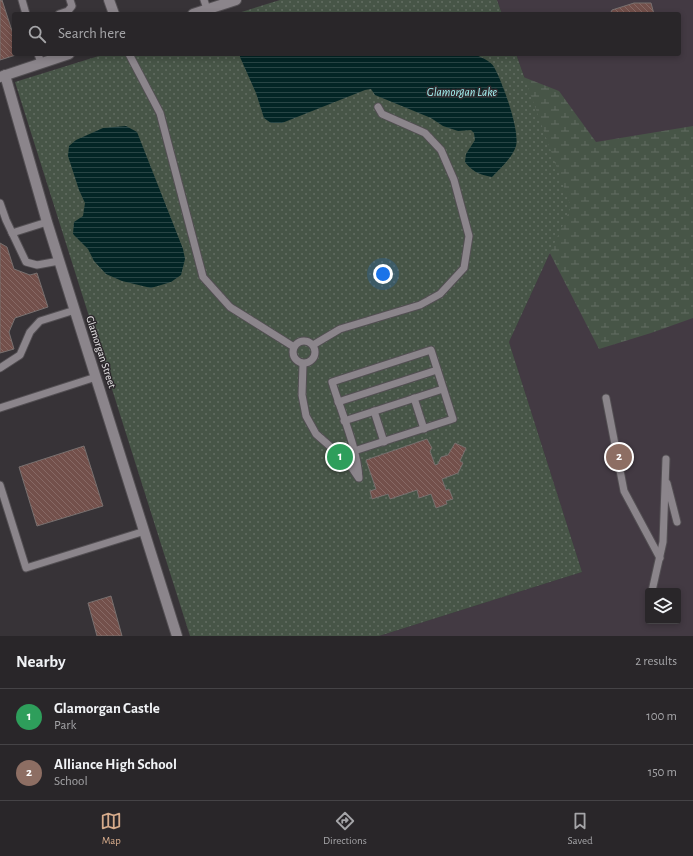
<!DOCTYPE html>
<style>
:root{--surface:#292629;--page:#312e31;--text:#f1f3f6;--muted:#a5a5a8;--line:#454346;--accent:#d6ab8b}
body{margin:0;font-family:"Alegreya Sans",sans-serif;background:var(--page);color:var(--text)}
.controls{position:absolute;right:12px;bottom:12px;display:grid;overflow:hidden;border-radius:4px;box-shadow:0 2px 6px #0003}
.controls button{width:36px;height:36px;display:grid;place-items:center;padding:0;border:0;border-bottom:1px solid var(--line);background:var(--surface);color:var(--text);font:20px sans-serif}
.you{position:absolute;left:383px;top:274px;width:14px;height:14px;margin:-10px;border:3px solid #fff;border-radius:50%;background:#1a73e8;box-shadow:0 0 0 6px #1a73e833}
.badge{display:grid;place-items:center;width:26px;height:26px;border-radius:50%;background:var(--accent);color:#fff;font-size:13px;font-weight:700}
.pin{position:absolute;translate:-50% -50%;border:2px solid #fff;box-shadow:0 1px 4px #0006}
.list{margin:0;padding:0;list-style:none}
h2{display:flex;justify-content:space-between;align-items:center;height:52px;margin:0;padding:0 16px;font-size:17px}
h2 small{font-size:13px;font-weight:400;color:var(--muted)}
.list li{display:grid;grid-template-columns:26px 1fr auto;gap:12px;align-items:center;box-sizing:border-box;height:56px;padding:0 16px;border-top:1px solid var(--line)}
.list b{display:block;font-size:15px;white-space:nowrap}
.list p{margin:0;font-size:13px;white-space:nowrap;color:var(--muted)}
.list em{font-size:13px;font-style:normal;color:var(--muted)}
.icon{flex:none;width:22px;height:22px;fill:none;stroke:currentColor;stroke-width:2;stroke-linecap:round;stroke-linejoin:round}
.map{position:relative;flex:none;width:693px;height:636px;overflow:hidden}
.search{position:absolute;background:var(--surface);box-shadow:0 2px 6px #0003;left:12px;right:12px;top:12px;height:44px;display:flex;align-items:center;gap:10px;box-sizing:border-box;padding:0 14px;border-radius:4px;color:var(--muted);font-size:15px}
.sheet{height:164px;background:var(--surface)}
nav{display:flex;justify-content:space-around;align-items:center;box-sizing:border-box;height:56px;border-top:1px solid var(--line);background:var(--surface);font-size:11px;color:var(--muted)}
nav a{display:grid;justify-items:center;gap:2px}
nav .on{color:var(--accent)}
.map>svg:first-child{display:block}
.built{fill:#433a43;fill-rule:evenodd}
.wetland{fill:url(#wetland-marsh)}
.park{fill:url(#park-dots)}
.water{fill:url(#water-rules)}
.building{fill:url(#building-back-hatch);stroke:#78706f}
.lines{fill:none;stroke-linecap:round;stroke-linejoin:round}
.service-casing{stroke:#534f53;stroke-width:9}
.minor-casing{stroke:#534f53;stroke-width:12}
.tertiary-casing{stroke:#534f53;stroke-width:12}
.secondary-casing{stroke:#534f53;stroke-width:12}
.service{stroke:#8b858b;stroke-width:7}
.minor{stroke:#8b858b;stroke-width:10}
.tertiary{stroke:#8b858b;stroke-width:10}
.secondary{stroke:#8b858b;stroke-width:10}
.labels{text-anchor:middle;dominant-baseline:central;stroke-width:3;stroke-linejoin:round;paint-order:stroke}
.street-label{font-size:11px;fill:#e9e6e8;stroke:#2d292d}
.water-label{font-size:12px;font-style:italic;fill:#a5f5f5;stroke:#2d292d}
</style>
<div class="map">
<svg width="693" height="636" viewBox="0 0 693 636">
<defs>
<pattern id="wetland-marsh" width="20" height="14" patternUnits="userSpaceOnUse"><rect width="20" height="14" fill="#475547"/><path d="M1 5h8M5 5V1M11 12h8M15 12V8" fill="none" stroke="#626d62"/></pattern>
<pattern id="park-dots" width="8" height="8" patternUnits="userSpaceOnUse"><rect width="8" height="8" fill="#475547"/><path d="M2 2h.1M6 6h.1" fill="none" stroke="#626d62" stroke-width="1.8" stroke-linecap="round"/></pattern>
<pattern id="water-rules" width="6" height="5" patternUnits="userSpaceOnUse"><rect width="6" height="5" fill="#032525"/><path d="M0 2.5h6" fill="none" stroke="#284545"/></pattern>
<pattern id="building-back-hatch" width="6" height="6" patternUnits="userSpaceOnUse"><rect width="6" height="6" fill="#73504b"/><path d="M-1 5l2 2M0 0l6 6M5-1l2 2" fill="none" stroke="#876965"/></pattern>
</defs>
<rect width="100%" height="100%" fill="#373337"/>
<path class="built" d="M497,0H693V636H379L582,572L509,342L571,207L516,54H679V14H502ZM648,591H678V621H648Z"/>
<path class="wetland" d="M493,65L559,91L596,142L693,126V318L651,333L599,349L536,226Z"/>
<g class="park">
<path d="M280,0H497L502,14H235Z"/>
<path d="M105,54H516L571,207L509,342L582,572L379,636H190L15,82Z"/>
</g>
<g class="water">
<path d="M240,54H473C479,56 491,61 494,67C502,81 520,130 516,146C512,158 501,168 492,177C479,174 474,173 465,162L466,154L475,140L474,133L471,130L458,131L443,126L431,118L375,95L371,89L365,90L282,123H271L264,118L256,93L240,57Z"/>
<path d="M126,126L137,132L183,249L185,259L181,275L171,282L151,288L122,281L106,274L94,261L88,249L73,234L74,222L83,216L85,203L79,190L68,156L69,146L76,140L103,128Z"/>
</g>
<g class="building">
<path d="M0,0H2L14,37V54H19L0,60Z"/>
<path d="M634,3H651L654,14H610L612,10Z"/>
<path d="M0,243L7,247L14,269L30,275L37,273L48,307L15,318L9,332L14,349L0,353Z"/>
<path d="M427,439L432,448L430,451L435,465L438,464L441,457L448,455L455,443L466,448L460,461L463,463L458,473L442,479L446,490L449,489L453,499L446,501L447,504L436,508L431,494L419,498L417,490L390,499L388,494L372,499L370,491L376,489L366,460Z"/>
<path d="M84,446L103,506L37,526L19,467Z"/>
<path d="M111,596L122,636H97L88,603Z"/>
</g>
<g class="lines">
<defs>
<g id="service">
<path d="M22,0L26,14"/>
<path d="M204,0L207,9"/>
<path d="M59,14L68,11L72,6L70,0"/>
<path d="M38,54L41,63"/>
<path d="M129,54L160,113L203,277L230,307L294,347"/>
<path d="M0,203L6,220L26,262L37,265L59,261"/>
<path d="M12,233L47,222"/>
<circle cx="304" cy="352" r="11"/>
<path d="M313,345L340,329L420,305L440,294L464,268L469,236L454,180L441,150L425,133L382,114L378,107"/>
<path d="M303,364L302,395L306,416L316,434L348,462L358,477"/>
<path d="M0,368L20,355L30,332L40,321L75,310"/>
<path d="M414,398L424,429"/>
<path d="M606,398L624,491L660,558"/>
<path d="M338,402L437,370"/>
<path d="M0,408L96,377"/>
<path d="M374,411L384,442"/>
<path d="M344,421L443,389"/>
<path d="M354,451L453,419L431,350L332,382C341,412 357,447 359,478"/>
<path d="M667,483L677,522"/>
<path d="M0,485L26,568L145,531"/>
<path d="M652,591L663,542L666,459"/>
</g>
<path id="minor" d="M109,0L114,14"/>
<path id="tertiary" d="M5,75L47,222L177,636"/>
<g id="secondary">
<path d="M193,14L236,0"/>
<path d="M0,77L69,54"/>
</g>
</defs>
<use href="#service" class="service-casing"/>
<use href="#minor" class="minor-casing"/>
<use href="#tertiary" class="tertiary-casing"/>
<use href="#secondary" class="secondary-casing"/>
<use href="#service" class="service"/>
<use href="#minor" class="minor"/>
<use href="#tertiary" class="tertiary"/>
<use href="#secondary" class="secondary"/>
</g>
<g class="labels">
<g class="street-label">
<text transform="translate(101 352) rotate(72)">Glamorgan Street</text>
</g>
<g class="water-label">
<text x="462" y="92">Glamorgan Lake</text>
</g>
</g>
</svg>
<div class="controls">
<button><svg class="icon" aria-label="layers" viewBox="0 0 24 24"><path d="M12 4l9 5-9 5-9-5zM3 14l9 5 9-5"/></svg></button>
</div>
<div class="you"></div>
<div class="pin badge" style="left:340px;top:457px;background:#2e9e5b">1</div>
<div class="pin badge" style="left:619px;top:457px;background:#8d6e63">2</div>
<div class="search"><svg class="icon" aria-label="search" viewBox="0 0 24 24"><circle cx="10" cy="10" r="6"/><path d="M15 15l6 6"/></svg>Search here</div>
</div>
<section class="sheet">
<h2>Nearby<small>2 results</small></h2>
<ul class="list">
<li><span class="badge" style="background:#2e9e5b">1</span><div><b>Glamorgan Castle</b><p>Park</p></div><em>100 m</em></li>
<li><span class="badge" style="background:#8d6e63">2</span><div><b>Alliance High School</b><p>School</p></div><em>150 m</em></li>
</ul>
</section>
<nav>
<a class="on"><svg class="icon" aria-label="map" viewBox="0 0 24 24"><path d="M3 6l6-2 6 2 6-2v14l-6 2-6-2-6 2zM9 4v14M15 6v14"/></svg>Map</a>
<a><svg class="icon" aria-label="directions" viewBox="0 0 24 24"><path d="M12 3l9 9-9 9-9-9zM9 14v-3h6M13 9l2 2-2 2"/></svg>Directions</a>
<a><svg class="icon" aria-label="saved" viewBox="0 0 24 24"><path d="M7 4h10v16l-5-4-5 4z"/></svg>Saved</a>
</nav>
